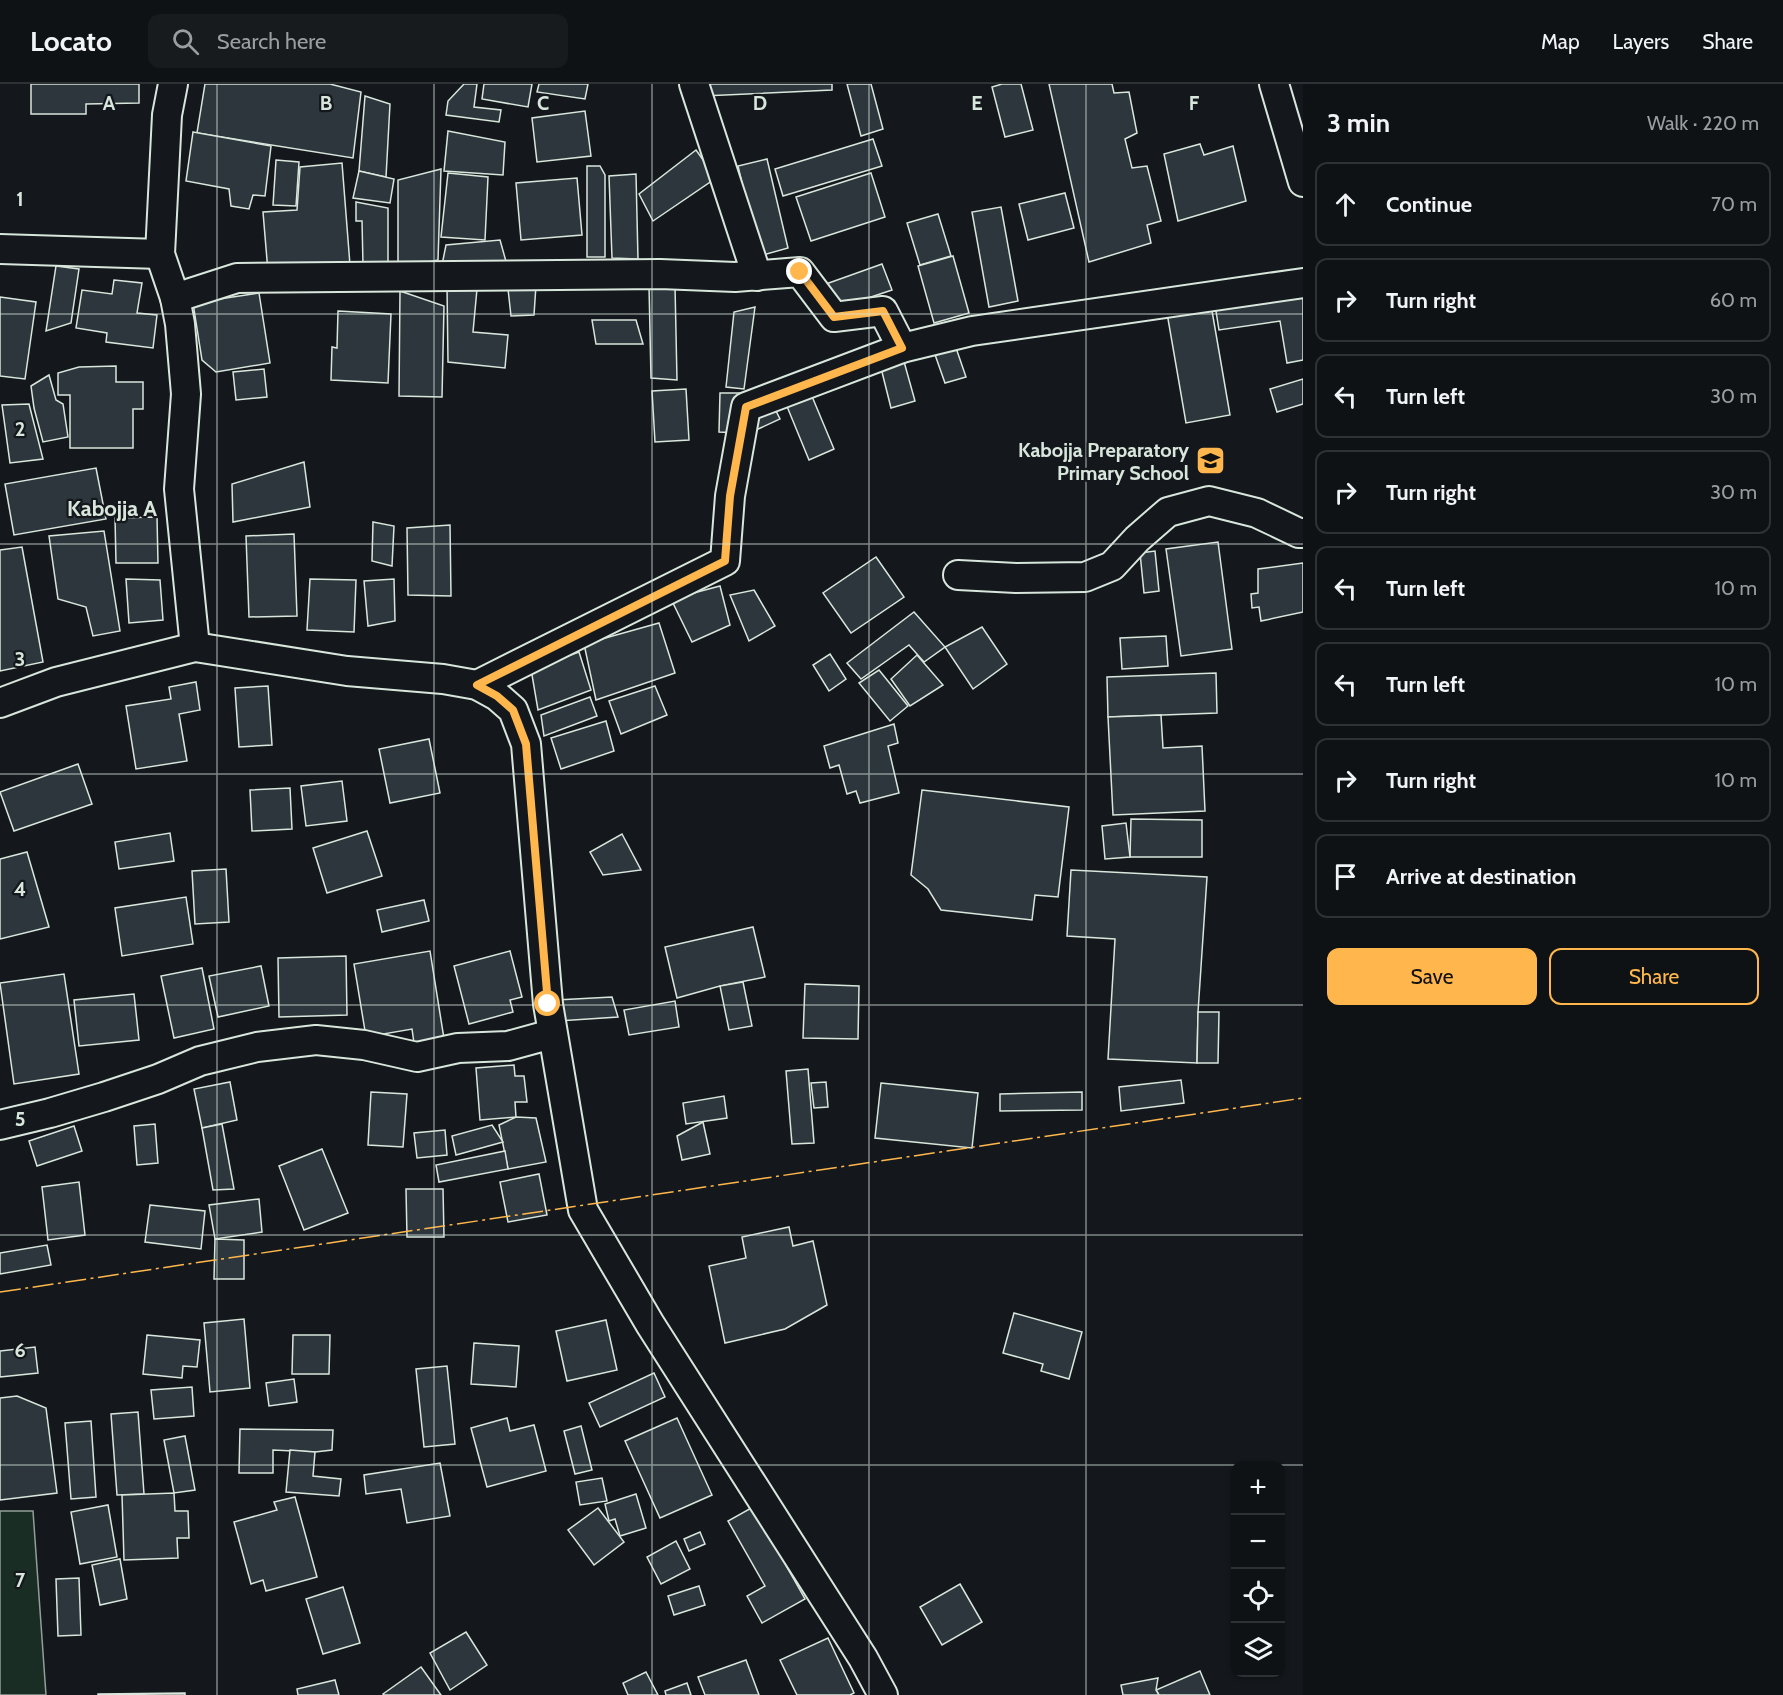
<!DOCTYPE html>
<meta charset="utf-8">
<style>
:root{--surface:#0f1215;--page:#181b1e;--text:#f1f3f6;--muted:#9b9ea0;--line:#2f3234;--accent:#ffb74d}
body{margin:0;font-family:Cabin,sans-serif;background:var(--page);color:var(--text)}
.controls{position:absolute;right:18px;bottom:18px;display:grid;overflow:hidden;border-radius:12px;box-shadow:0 2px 4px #0004}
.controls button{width:54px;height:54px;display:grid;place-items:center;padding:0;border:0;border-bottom:2px solid var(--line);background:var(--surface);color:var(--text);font:30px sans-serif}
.stop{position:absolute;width:18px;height:18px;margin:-14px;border:4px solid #ffb74d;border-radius:50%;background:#fff}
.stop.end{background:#ffb74d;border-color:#fff;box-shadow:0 2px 6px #0008}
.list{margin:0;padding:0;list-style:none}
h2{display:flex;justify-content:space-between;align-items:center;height:78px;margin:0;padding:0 24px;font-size:26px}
h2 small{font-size:20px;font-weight:400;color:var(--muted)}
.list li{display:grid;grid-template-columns:39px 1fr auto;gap:18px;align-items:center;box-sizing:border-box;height:84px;margin:0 12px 12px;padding:0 12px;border:2px solid var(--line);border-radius:12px}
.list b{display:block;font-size:22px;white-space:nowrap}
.list em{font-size:20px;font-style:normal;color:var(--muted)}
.actions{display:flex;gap:12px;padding:18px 24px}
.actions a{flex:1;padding:14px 0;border:2px solid var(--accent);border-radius:12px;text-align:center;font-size:21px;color:var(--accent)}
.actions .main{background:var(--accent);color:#111}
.icon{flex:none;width:33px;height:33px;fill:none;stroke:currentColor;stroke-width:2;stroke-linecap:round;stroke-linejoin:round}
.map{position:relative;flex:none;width:1303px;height:1611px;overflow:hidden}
header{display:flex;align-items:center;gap:36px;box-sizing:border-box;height:84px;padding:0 30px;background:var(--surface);border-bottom:2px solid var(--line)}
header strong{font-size:28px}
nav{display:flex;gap:33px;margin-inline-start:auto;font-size:21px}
.search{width:420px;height:54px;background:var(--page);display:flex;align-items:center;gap:15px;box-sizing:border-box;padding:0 21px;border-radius:12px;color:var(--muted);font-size:22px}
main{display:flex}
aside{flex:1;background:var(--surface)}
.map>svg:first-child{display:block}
.green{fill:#1a2d24;stroke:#939e99;stroke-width:1.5}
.building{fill:#2c363c;stroke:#d8e6dc;stroke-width:1.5}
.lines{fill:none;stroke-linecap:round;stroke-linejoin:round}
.street-casing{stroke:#d8e6dc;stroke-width:32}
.street{stroke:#14181c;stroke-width:28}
.power{stroke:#ffb74d;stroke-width:1.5;stroke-dasharray:21 4.5 3 4.5;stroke-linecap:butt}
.route{stroke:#ffb74d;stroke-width:8}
.grid{fill:none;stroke:#d8e6dc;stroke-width:1.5;stroke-opacity:0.55}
.labels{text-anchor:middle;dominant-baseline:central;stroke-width:4.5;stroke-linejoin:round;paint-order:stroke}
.poi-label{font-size:20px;font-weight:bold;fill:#d8e6dc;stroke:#14181c;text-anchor:end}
.quarter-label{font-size:22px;font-weight:bold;fill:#d8e6dc;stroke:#14181c}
.grid-label{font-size:20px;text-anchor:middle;font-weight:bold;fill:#d8e6dc;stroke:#14181c;stroke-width:4.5;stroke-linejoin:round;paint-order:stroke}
</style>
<header>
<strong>Locato</strong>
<div class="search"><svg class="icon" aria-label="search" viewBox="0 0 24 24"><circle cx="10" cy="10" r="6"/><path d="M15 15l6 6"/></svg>Search here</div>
<nav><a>Map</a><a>Layers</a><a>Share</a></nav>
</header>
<main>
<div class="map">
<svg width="1303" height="1611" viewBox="0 0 1303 1611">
<rect width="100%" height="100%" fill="#14181c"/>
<path class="green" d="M0,1427H33L46,1611H0Z"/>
<g class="building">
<path d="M31,0H139V19L86,20V30H31Z"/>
<path d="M205,0H330L361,8L353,74L197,49Z"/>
<path d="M464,0H477L474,23L501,26L499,38L446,31L448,17Z"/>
<path d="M484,0H532L528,23L482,15Z"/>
<path d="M539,0H588L585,15L537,8Z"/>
<path d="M703,0H832V6L703,12Z"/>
<path d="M847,0H871L883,45L861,52Z"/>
<path d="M1002,0H1021L1033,46L1005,53L992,3Z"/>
<path d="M1049,0H1112L1114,9L1129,8L1137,49L1125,55L1132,84L1147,82L1161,137L1147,141L1151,159L1089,178Z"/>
<path d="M365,12L390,20L386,93L359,87Z"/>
<path d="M585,27L591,72L537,78L532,34Z"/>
<path d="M448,47L505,58L503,91L444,87Z"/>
<path d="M193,48L271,62L265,112L253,111L249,125L231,122L229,105L186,97Z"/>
<path d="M873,55L882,82L783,112L775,85Z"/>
<path d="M1200,60L1204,71L1233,62L1246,117L1178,137L1164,70Z"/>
<path d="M696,66L716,94L653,137L639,110Z"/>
<path d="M767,75L788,164L759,172L738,82Z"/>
<path d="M276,76L299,78L296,122L273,121Z"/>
<path d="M342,79L350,181L268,188L263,128L297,126L300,83Z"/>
<path d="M587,82H600L605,91V173H587Z"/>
<path d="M441,85L438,176L398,185V96Z"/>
<path d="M359,87L394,95L390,119L353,114Z"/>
<path d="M448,89L488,93L485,156L441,153Z"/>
<path d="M871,89L885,133L811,157L796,113Z"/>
<path d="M636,90L638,175L612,174L609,92Z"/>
<path d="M577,94L582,151L521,156L516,99Z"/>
<path d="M1065,109L1074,144L1028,156L1019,120Z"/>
<path d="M356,118L388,124V181H363L362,137H356Z"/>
<path d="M1001,123L1018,217L989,223L972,128Z"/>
<path d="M938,130L951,172L920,181L907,139Z"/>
<path d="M500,156L507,181L441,186L446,161Z"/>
<path d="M953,172L969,229L934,239L918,182Z"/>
<path d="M882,180L892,206L835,225L826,200Z"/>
<path d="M56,182L79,185L71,239L46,247Z"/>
<path d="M114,196L142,199L137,229L157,231L153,264L106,258L107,249L76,244L82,206L112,210Z"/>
<path d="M507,196L536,201L534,231L511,232Z"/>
<path d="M447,202L477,205L473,248L508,251L505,284L448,278Z"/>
<path d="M649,202H675L677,296L651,294Z"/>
<path d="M400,207L444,222L442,313L399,312Z"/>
<path d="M1303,207V276L1287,279L1280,237L1219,246L1215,221Z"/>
<path d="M259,209L270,279L216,288L202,276L193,219Z"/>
<path d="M0,213L36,218L25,295L0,292Z"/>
<path d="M1211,221L1230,331L1186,339L1167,229Z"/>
<path d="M755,223L744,305L726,303L734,228Z"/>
<path d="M338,227L391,230L388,299L331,296L332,263L337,264Z"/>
<path d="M592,236H636L643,260H596Z"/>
<path d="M954,258L966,293L945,299L933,265Z"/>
<path d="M903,274L915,317L891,324L880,280Z"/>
<path d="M116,282V298H143V325H133V364H70V311H58V289L79,283Z"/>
<path d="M264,285L267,313L236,316L233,288Z"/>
<path d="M49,291L56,316L63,320L68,353L43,358L34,324L31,302Z"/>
<path d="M1303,295V320L1277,328L1270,305Z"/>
<path d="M686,305L689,356L655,358L652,307Z"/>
<path d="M720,309H741L740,349L719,348Z"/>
<path d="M811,310L834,365L809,376L786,320Z"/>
<path d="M29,320L43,375L10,379L2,321Z"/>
<path d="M774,323L780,335L756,346L750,333Z"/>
<path d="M304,378L310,423L233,438L232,400Z"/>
<path d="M96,384L106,435L14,451L5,400Z"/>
<path d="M157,433L158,479H116L115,434Z"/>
<path d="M373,438L394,442L392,482L372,477Z"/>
<path d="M450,441L451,512L408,511L407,444Z"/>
<path d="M104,447L120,547L93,552L86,523L58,515L49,452Z"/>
<path d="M294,450L297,532L249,533L246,452Z"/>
<path d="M1218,458L1232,565L1181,572L1166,465Z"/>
<path d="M22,463L43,578L0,587V466Z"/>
<path d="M1155,467L1159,507L1144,509L1140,469Z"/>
<path d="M876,473L904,513L851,549L823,509Z"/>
<path d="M1303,479V528L1261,537L1259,523L1252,524L1251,510L1258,509V485Z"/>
<path d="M126,495L160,496L163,536L129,539Z"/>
<path d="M310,495L356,496L354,548L307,546Z"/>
<path d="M394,495L395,537L368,542L364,497Z"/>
<path d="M720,502L730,541L692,558L671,515Z"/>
<path d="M754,506L775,542L749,557L730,511Z"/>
<path d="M914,528L945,563L924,578L909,561L861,595L847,579Z"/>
<path d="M659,539L675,589L596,616L584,560Z"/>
<path d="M982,543L1007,580L973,605L945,563Z"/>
<path d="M1166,552L1168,582L1122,585L1120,554Z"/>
<path d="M579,568L591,606L538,626L531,585Z"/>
<path d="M830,570L846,595L829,607L813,581Z"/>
<path d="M917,571L943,601L910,622L891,595Z"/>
<path d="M879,586L908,622L890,637L859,599Z"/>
<path d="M1216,589L1217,629L1108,633L1107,593Z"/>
<path d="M196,598L200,626L179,630L187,677L136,685L126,622L171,615L169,603Z"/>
<path d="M268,602L272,661L239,663L235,604Z"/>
<path d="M655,602L667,631L621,650L609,617Z"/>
<path d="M590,613L597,632L544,652L541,631Z"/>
<path d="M1161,631L1163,664L1202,662L1205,727L1113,731L1108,633Z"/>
<path d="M606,637L614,667L561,685L551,654Z"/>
<path d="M894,640L898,659L888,662L899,709L860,719L856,707L847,710L839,681L830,684L824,662Z"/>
<path d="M429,655L440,709L390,719L379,665Z"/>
<path d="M78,680L92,720L14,747L0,708Z"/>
<path d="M342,697L347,737L306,742L301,702Z"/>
<path d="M290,704L292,745L252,747L250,706Z"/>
<path d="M922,706L1069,723L1058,813L1035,811L1032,836L941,826L928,805L911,791Z"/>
<path d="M1131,735L1202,736V773H1130Z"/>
<path d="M1126,739L1130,773L1105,775L1102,742Z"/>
<path d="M367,747L382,792L327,809L313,764Z"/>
<path d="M170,749L174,777L119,785L115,758Z"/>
<path d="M622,750L641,786L603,791L590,768Z"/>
<path d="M27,768L49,843L0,855V775Z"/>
<path d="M226,785L229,838L195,840L192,787Z"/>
<path d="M1071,786L1207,793L1198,928L1197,979L1108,975L1115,855L1067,852Z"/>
<path d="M186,813L193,860L122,872L115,824Z"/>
<path d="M424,816L429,837L382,848L377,826Z"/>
<path d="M753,843L765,893L720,902L677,914L665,863Z"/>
<path d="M430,867L445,961L415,966L412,945L366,953L354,880Z"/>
<path d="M510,867L522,913L510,916L513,928L469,940L454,882Z"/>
<path d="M346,872L347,931L279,933L278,874Z"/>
<path d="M261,882L269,922L218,933L209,892Z"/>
<path d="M202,884L214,945L174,954L161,892Z"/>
<path d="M64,890L79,990L14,1000L0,899Z"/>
<path d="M743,898L752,942L729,946L720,902Z"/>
<path d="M805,900L859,902L858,955L803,954Z"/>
<path d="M134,910L139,956L79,962L74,916Z"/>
<path d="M612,913L618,933L558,937L556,916Z"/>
<path d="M675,917L679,943L629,951L624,926Z"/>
<path d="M1198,928H1219L1218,979H1197Z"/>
<path d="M514,981L515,992H524L527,1018H515L516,1033L480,1036L476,984Z"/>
<path d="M808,985L814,1059L792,1060L786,987Z"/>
<path d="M1181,996L1184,1019L1121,1027L1119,1003Z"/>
<path d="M230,998L237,1036L202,1044L194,1005Z"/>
<path d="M826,998L828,1023L814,1024L811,999Z"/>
<path d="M881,999L978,1009L972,1064L875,1054Z"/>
<path d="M371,1008L407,1010L403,1063L368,1061Z"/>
<path d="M1082,1008V1026L1000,1027V1010Z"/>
<path d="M724,1012L727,1034L686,1040L683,1019Z"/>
<path d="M516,1033L536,1034L546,1078L508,1085L499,1041Z"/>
<path d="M703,1038L710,1070L682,1076L677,1052Z"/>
<path d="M155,1040L158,1079L137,1081L134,1042Z"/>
<path d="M222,1040L234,1105L213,1106L202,1044Z"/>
<path d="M492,1041L503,1058L456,1071L452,1052Z"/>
<path d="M74,1042L82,1067L37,1082L29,1057Z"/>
<path d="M445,1046L447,1071L417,1074L414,1049Z"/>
<path d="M322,1065L348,1129L304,1146L279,1082Z"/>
<path d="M505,1067L508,1085L439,1098L436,1081Z"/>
<path d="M539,1090L547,1131L508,1138L500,1098Z"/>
<path d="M79,1098L85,1151L48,1156L42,1103Z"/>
<path d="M406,1105H443L444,1153H407Z"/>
<path d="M259,1115L262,1148L215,1155L209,1121Z"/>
<path d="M150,1121L205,1127L201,1165L145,1158Z"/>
<path d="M789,1143L793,1162L813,1157L827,1221L785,1245L725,1259L709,1182L746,1174L742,1153Z"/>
<path d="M215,1155L244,1156V1195H214Z"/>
<path d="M47,1161L51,1181L0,1190V1169Z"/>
<path d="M1014,1229L1082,1248L1069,1295L1041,1287L1043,1280L1003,1269Z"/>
<path d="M244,1235L250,1304L210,1308L204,1239Z"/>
<path d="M606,1236L617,1286L567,1297L556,1247Z"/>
<path d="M147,1251L200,1256L197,1283L183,1282L182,1294L143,1290Z"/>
<path d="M293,1251H330L329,1290H292Z"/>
<path d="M474,1259L519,1262L516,1303L471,1300Z"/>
<path d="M35,1263L38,1289L0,1293V1267Z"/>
<path d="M447,1282L455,1360L424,1363L416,1285Z"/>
<path d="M654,1289L665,1313L600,1343L589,1319Z"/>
<path d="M294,1295L297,1318L269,1322L266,1299Z"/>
<path d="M192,1303L194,1332L154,1335L151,1306Z"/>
<path d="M17,1312L46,1324L57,1409L0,1416V1314Z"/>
<path d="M138,1328L144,1410L117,1411L111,1330Z"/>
<path d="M507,1334L510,1347L534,1341L546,1387L487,1403L471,1344Z"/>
<path d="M677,1334L712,1411L660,1434L625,1357Z"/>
<path d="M91,1337L96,1413L71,1415L65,1339Z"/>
<path d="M581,1342L592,1386L575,1390L564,1347Z"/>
<path d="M240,1345L333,1346L332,1366L315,1368L273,1366V1389H239Z"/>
<path d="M185,1352L195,1406L174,1409L164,1356Z"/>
<path d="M290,1366L315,1368L313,1392L341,1395L339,1412L286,1408Z"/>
<path d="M440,1379L450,1432L407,1439L401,1405L366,1410L364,1391Z"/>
<path d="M602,1394L607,1417L580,1421L576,1398Z"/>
<path d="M174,1409L175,1427H188L189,1454H177L178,1474L124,1476L122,1411Z"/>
<path d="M636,1410L646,1444L620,1452L615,1435L609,1437L605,1420Z"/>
<path d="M295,1413L317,1493L266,1507L263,1496L251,1500L234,1438L277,1426L274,1418Z"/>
<path d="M108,1421L117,1473L80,1480L71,1428Z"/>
<path d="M753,1423L805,1515L762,1539L747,1512L765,1502L728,1437Z"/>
<path d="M598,1424L624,1458L594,1481L568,1446Z"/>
<path d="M700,1448L705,1460L689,1467L684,1455Z"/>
<path d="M676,1457L690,1485L661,1500L647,1473Z"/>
<path d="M120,1475L127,1515L100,1521L92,1481Z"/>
<path d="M79,1494L81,1551L58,1552L56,1495Z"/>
<path d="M960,1500L982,1538L942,1561L920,1523Z"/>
<path d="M699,1502L705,1521L674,1531L668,1512Z"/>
<path d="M343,1503L360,1559L323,1570L306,1515Z"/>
<path d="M466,1548L487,1581L450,1606L430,1569Z"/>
<path d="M828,1554L854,1609L850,1611H797L780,1576Z"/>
<path d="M746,1576L759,1611H705L698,1593Z"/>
<path d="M421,1583L441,1611H384L383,1610Z"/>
<path d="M1200,1587L1210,1611H1159L1156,1606Z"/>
<path d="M646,1588L658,1611H628L623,1599Z"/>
<path d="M1158,1594L1156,1606L1159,1611H1123L1121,1601Z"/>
<path d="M335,1596L339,1611H298L297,1605Z"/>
<path d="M687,1599L691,1611H666L665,1607Z"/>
<path d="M185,1609V1611H98V1610Z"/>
</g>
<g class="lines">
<defs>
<g id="street">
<path d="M173,0L167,31L160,170L175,214L180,240L186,310L179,405L195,563"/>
<path d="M694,0L757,192"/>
<path d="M1274,0L1303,98"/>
<path d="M0,165L160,170"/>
<path d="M175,214L237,194L660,190L735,193L800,188L834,233L883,227L902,264L972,247L1303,199"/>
<path d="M958,491L1016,494L1085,493L1112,482L1137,455L1168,428L1209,417L1257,429L1299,449H1303"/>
<path d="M477,601L725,477L730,412L746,323L902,264"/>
<path d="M0,619L56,598L195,563L347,587L443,595L477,601L497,612L513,626L526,660L548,920L583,1126L650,1240L863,1574L883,1611"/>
<path d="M0,1041L50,1029L104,1013L158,995L200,977L257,963L316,956L364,961L417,973L458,964L508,962L552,950"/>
</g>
</defs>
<use href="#street" class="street-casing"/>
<use href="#street" class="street"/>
<path class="power" d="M0,1208L1303,1014"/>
</g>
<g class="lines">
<path class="route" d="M548,920L526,660L513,626L497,612L477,601L725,477L730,412L746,323L902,264L883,227L834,233L800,188"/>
</g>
<path class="grid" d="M217,0V1611M434,0V1611M652,0V1611M869,0V1611M1086,0V1611M0,230H1303M0,460H1303M0,690H1303M0,921H1303M0,1151H1303M0,1381H1303"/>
<defs>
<symbol id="school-square" viewBox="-11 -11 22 22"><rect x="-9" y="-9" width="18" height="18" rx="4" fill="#ffb74d" stroke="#14181c"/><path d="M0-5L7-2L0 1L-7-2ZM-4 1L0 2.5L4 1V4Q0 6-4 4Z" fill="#111"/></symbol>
</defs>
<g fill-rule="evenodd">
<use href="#school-square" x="1194" y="360" width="33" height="33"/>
</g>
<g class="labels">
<g class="poi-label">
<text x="1189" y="366">Kabojja Preparatory<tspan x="1189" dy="23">Primary School</tspan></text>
</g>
<g class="quarter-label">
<text x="112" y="424">Kabojja A</text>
</g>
</g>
<g class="grid-label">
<text x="109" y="26">A</text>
<text x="326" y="26">B</text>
<text x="543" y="26">C</text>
<text x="760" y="26">D</text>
<text x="977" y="26">E</text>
<text x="1194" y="26">F</text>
<text x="20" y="122">1</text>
<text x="20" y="352">2</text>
<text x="20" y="582">3</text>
<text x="20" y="812">4</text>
<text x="20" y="1042">5</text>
<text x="20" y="1273">6</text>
<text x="20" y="1503">7</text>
</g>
</svg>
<div class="controls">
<button>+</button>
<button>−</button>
<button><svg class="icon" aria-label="locate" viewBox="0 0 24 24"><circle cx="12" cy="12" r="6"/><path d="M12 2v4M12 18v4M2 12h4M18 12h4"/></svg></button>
<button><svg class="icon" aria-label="layers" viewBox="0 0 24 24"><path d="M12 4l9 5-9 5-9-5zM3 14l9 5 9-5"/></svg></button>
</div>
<div class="stop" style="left:548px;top:920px"></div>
<div class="stop end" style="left:800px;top:188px"></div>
</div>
<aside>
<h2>3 min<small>Walk · 220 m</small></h2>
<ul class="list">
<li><svg class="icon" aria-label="ahead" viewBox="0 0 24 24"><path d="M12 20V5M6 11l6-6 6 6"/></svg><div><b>Continue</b></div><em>70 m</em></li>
<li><svg class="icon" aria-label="right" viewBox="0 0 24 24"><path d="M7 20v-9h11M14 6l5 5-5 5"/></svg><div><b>Turn right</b></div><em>60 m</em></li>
<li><svg class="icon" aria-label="left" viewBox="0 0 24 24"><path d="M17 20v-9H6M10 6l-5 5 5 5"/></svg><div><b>Turn left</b></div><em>30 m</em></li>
<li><svg class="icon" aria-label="right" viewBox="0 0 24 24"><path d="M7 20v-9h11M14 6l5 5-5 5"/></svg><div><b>Turn right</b></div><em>30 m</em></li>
<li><svg class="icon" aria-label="left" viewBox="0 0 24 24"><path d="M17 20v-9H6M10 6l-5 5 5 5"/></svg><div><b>Turn left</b></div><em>10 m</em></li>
<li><svg class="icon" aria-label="left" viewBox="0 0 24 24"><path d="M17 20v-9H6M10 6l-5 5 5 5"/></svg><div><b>Turn left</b></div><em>10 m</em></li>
<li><svg class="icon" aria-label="right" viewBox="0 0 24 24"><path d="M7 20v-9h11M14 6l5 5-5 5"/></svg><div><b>Turn right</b></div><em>10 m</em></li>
<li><svg class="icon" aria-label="arrive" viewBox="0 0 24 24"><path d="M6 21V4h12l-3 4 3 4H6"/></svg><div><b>Arrive at destination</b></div></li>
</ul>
<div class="actions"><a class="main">Save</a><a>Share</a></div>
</aside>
</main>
